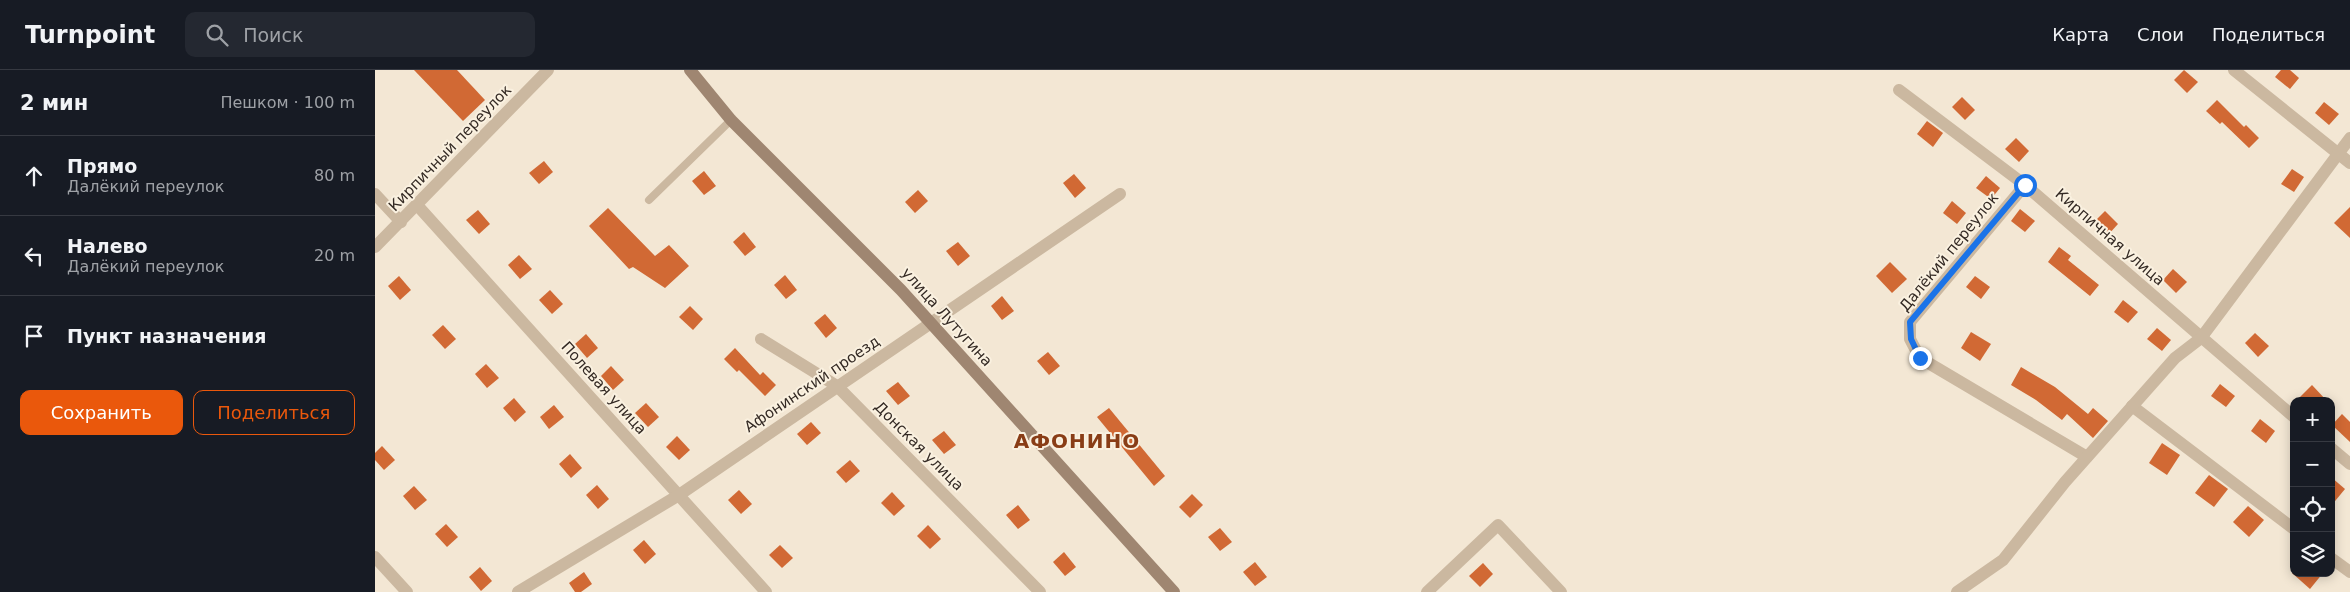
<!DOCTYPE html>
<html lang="ru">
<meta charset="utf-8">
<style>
:root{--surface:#171b24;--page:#242831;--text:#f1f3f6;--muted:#9ea1a6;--line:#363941;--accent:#ea580c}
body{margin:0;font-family:"DejaVu Sans",sans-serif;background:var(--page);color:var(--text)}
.controls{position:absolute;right:15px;bottom:15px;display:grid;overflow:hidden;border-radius:10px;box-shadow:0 2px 12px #0003}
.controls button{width:45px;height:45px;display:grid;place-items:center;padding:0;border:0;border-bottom:1px solid var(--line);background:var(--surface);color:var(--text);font:25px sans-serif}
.stop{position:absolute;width:15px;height:15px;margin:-11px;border:4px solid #1a73e8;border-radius:50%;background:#fff}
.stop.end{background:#1a73e8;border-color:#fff;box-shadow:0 1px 5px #0008}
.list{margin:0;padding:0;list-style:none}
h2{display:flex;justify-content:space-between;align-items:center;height:65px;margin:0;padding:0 20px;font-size:21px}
h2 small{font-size:16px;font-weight:400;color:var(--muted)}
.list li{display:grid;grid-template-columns:32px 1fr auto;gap:15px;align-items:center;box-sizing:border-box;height:80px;padding:0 20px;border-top:1px solid var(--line)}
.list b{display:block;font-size:19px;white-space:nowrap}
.list p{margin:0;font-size:16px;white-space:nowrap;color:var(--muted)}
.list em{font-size:16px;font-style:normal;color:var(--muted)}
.actions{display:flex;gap:10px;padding:15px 20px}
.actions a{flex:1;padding:11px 0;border:1px solid var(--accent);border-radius:10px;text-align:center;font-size:18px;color:var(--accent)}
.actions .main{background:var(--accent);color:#fff}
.icon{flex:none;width:28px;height:28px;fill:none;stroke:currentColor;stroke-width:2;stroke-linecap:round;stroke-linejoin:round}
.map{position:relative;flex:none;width:1975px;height:522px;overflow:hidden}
header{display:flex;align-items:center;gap:30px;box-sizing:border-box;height:70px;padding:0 25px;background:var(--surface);border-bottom:1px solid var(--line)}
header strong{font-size:24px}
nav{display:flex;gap:28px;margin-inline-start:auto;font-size:18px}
.search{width:350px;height:45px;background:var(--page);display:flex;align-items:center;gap:12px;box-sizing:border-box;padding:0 18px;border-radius:10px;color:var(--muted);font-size:19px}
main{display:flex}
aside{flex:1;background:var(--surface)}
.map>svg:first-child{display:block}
.building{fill:#d16934}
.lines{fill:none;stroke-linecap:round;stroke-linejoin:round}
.service{stroke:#cbb8a0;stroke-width:8}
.minor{stroke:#cbb8a0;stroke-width:12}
.secondary{stroke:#9f8671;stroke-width:12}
.route{stroke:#1a73e8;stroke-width:6}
.labels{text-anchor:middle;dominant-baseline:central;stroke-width:4;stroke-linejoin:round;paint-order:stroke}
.street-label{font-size:15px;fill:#342a24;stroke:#faf1e0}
.district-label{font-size:20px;font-weight:bold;letter-spacing:1px;fill:#893d16;stroke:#faf1e0}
</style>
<header>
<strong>Turnpoint</strong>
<div class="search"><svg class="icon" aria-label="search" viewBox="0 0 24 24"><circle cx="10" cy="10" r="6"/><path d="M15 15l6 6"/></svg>Поиск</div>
<nav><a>Карта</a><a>Слои</a><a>Поделиться</a></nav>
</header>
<main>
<aside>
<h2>2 мин<small>Пешком · 100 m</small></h2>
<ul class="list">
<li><svg class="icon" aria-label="ahead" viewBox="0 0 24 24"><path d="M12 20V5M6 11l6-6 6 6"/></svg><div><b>Прямо</b><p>Далёкий переулок</p></div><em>80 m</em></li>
<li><svg class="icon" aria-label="left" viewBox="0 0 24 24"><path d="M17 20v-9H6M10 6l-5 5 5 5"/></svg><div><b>Налево</b><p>Далёкий переулок</p></div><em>20 m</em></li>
<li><svg class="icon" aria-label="arrive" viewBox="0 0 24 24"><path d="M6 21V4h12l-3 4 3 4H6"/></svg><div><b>Пункт назначения</b></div></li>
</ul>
<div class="actions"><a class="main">Сохранить</a><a>Поделиться</a></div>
</aside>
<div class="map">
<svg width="1975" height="522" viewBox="0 0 1975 522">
<rect width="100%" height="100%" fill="#f3e7d4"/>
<g class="building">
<path d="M39,0H82L110,30L88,51Z"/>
<path d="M1809,0L1823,12L1812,23L1799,10Z"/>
<path d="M1906,0H1915L1924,8L1915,19L1900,7Z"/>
<path d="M1587,27L1600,40L1590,50L1577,37Z"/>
<path d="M1842,30L1869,57L1871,55L1884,68L1874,78L1847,52L1845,54L1831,41Z"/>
<path d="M1949,32L1964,44L1954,55L1940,43Z"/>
<path d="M1552,51L1568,63L1558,77L1542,64Z"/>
<path d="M1641,68L1654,81L1644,92L1630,79Z"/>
<path d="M169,91L178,102L164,114L154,103Z"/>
<path d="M1917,99L1929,107L1919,122L1906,114Z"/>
<path d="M329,101L341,116L329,125L317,111Z"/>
<path d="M699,104L711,118L700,128L688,113Z"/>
<path d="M1611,106L1625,118L1616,129L1601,118Z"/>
<path d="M543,120L553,131L540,143L530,132Z"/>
<path d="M1577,131L1591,143L1582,154L1568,143Z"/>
<path d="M1975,137V168L1959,153Z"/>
<path d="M233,138L280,186L294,175L314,196L290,218L258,197L254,199L214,156Z"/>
<path d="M1645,139L1660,151L1650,162L1636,151Z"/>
<path d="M103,140L115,154L104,164L91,150Z"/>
<path d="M1730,141L1743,154L1733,165L1719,152Z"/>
<path d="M369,162L381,177L370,186L358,172Z"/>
<path d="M583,172L595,186L583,196L571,181Z"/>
<path d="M1684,177L1696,186L1693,190L1724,215L1715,226L1673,192Z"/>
<path d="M144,185L157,199L145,209L133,195Z"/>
<path d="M1515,192L1532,209L1517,223L1501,206Z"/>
<path d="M1798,199L1812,212L1801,223L1788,210Z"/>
<path d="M410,205L422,220L411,229L399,215Z"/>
<path d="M24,206L36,220L25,230L13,216Z"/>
<path d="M1600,206L1615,217L1606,229L1591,217Z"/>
<path d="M175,220L188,234L177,244L164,230Z"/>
<path d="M627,226L639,241L627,250L616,236Z"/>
<path d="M1748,230L1763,242L1753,253L1739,242Z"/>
<path d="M315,236L328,249L318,260L304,247Z"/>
<path d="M450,244L462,258L451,268L439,253Z"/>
<path d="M68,255L81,269L70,279L57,265Z"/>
<path d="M1782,258L1796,270L1787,281L1772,269Z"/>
<path d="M1596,262L1616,274L1605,291L1586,278Z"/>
<path d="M1880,263L1894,276L1883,287L1870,273Z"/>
<path d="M211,264L223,278L212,288L200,274Z"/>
<path d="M360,278L385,305L388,302L401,315L390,326L364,300L362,302L349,289Z"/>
<path d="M673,282L685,296L674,305L662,291Z"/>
<path d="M111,294L124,308L112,318L100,304Z"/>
<path d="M236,296L249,310L238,320L226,306Z"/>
<path d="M1646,297L1680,317L1713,344L1718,338L1733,351L1718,368L1692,344L1687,350L1661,330L1636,315Z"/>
<path d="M523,312L535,326L523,335L511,321Z"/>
<path d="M1845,314L1860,326L1851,337L1836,326Z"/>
<path d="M1937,315L1952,331H1921Z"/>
<path d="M139,328L151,342L140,352L128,338Z"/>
<path d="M271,333L284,347L273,357L260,343Z"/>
<path d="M179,335L189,347L174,359L165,347Z"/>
<path d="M734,338L790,406L779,416L722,347Z"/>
<path d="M1967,344L1975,352V372L1957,355Z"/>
<path d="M1885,349L1900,361L1891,373L1876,361Z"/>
<path d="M436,352L446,363L432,375L422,364Z"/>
<path d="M569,361L581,375L569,384L557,370Z"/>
<path d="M302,366L315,380L304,390L291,377Z"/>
<path d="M1787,373L1805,385L1792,405L1774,393Z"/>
<path d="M7,376L20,390L9,400L0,390V383Z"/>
<path d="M195,384L207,398L196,408L184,394Z"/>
<path d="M475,390L485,401L471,413L461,402Z"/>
<path d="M1834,405L1853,419L1839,437L1820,423Z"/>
<path d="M1956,407L1970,419L1956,436Z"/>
<path d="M222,415L234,429L223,439L211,425Z"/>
<path d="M39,416L52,430L40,440L28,426Z"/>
<path d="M364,420L377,434L366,444L353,430Z"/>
<path d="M517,422L530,436L519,446L506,433Z"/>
<path d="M817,424L828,435L815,448L804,437Z"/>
<path d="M643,435L655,450L643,459L631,445Z"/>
<path d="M1873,436L1889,450L1874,467L1858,452Z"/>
<path d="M71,454L83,467L72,477L60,464Z"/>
<path d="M553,455L566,469L555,479L542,466Z"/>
<path d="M845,458L857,472L845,481L833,467Z"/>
<path d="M269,470L281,484L270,494L258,480Z"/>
<path d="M405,475L418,488L407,498L394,485Z"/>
<path d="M689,482L701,497L690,506L678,492Z"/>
<path d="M880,492L892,507L880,516L868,502Z"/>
<path d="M1108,493L1118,504L1105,517L1094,506Z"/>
<path d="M105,497L117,511L106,521L94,507Z"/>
<path d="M209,502L217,514L206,522H200L194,513Z"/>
<path d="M1917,503H1948L1935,519Z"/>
</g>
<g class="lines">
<path class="service" d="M274,130L356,50"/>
<g class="minor">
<path d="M1859,0L1975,93"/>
<path d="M1524,20L1650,115L1919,347"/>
<path d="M1650,115L1535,252V269L1545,288L1712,387"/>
<path d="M0,124L26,152"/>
<path d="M42,135L391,522"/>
<path d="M0,177L173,0"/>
<path d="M386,269L462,316L665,522"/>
<path d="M1757,336L1919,459"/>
<path d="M1956,378L1975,394"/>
<path d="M0,487L32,522"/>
<path d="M1956,488L1975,502"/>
<path d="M143,522L304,425L745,124"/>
<path d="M1052,522L1123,455L1186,522"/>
<path d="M1582,522L1628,490L1690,412L1800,288L1826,268L1975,68"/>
</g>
<path class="secondary" d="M315,0L356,50L526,220L799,522"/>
</g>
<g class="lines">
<path class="route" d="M1545,288L1536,269L1535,252L1650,115"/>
</g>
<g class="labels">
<g class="street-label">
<text transform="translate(75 78) rotate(-46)">Кирпичный переулок</text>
<text transform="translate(1735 167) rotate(41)">Кирпичная улица</text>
<text transform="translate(1574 182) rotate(-51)">Далёкий переулок</text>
<text transform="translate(572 247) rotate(48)">улица Лутугина</text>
<text transform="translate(437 314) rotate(-34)">Афонинский проезд</text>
<text transform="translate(229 318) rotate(48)">Полевая улица</text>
<text transform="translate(544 376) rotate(45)">Донская улица</text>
</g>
<g class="district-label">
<text x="702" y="371">АФОНИНО</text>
</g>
</g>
</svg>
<div class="controls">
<button>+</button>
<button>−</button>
<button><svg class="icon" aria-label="locate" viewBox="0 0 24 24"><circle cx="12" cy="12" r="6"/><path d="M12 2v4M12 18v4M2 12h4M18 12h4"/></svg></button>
<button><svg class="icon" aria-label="layers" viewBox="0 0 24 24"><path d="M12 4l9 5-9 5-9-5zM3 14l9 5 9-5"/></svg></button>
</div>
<div class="stop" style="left:1650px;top:115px"></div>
<div class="stop end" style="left:1545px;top:288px"></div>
</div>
</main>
